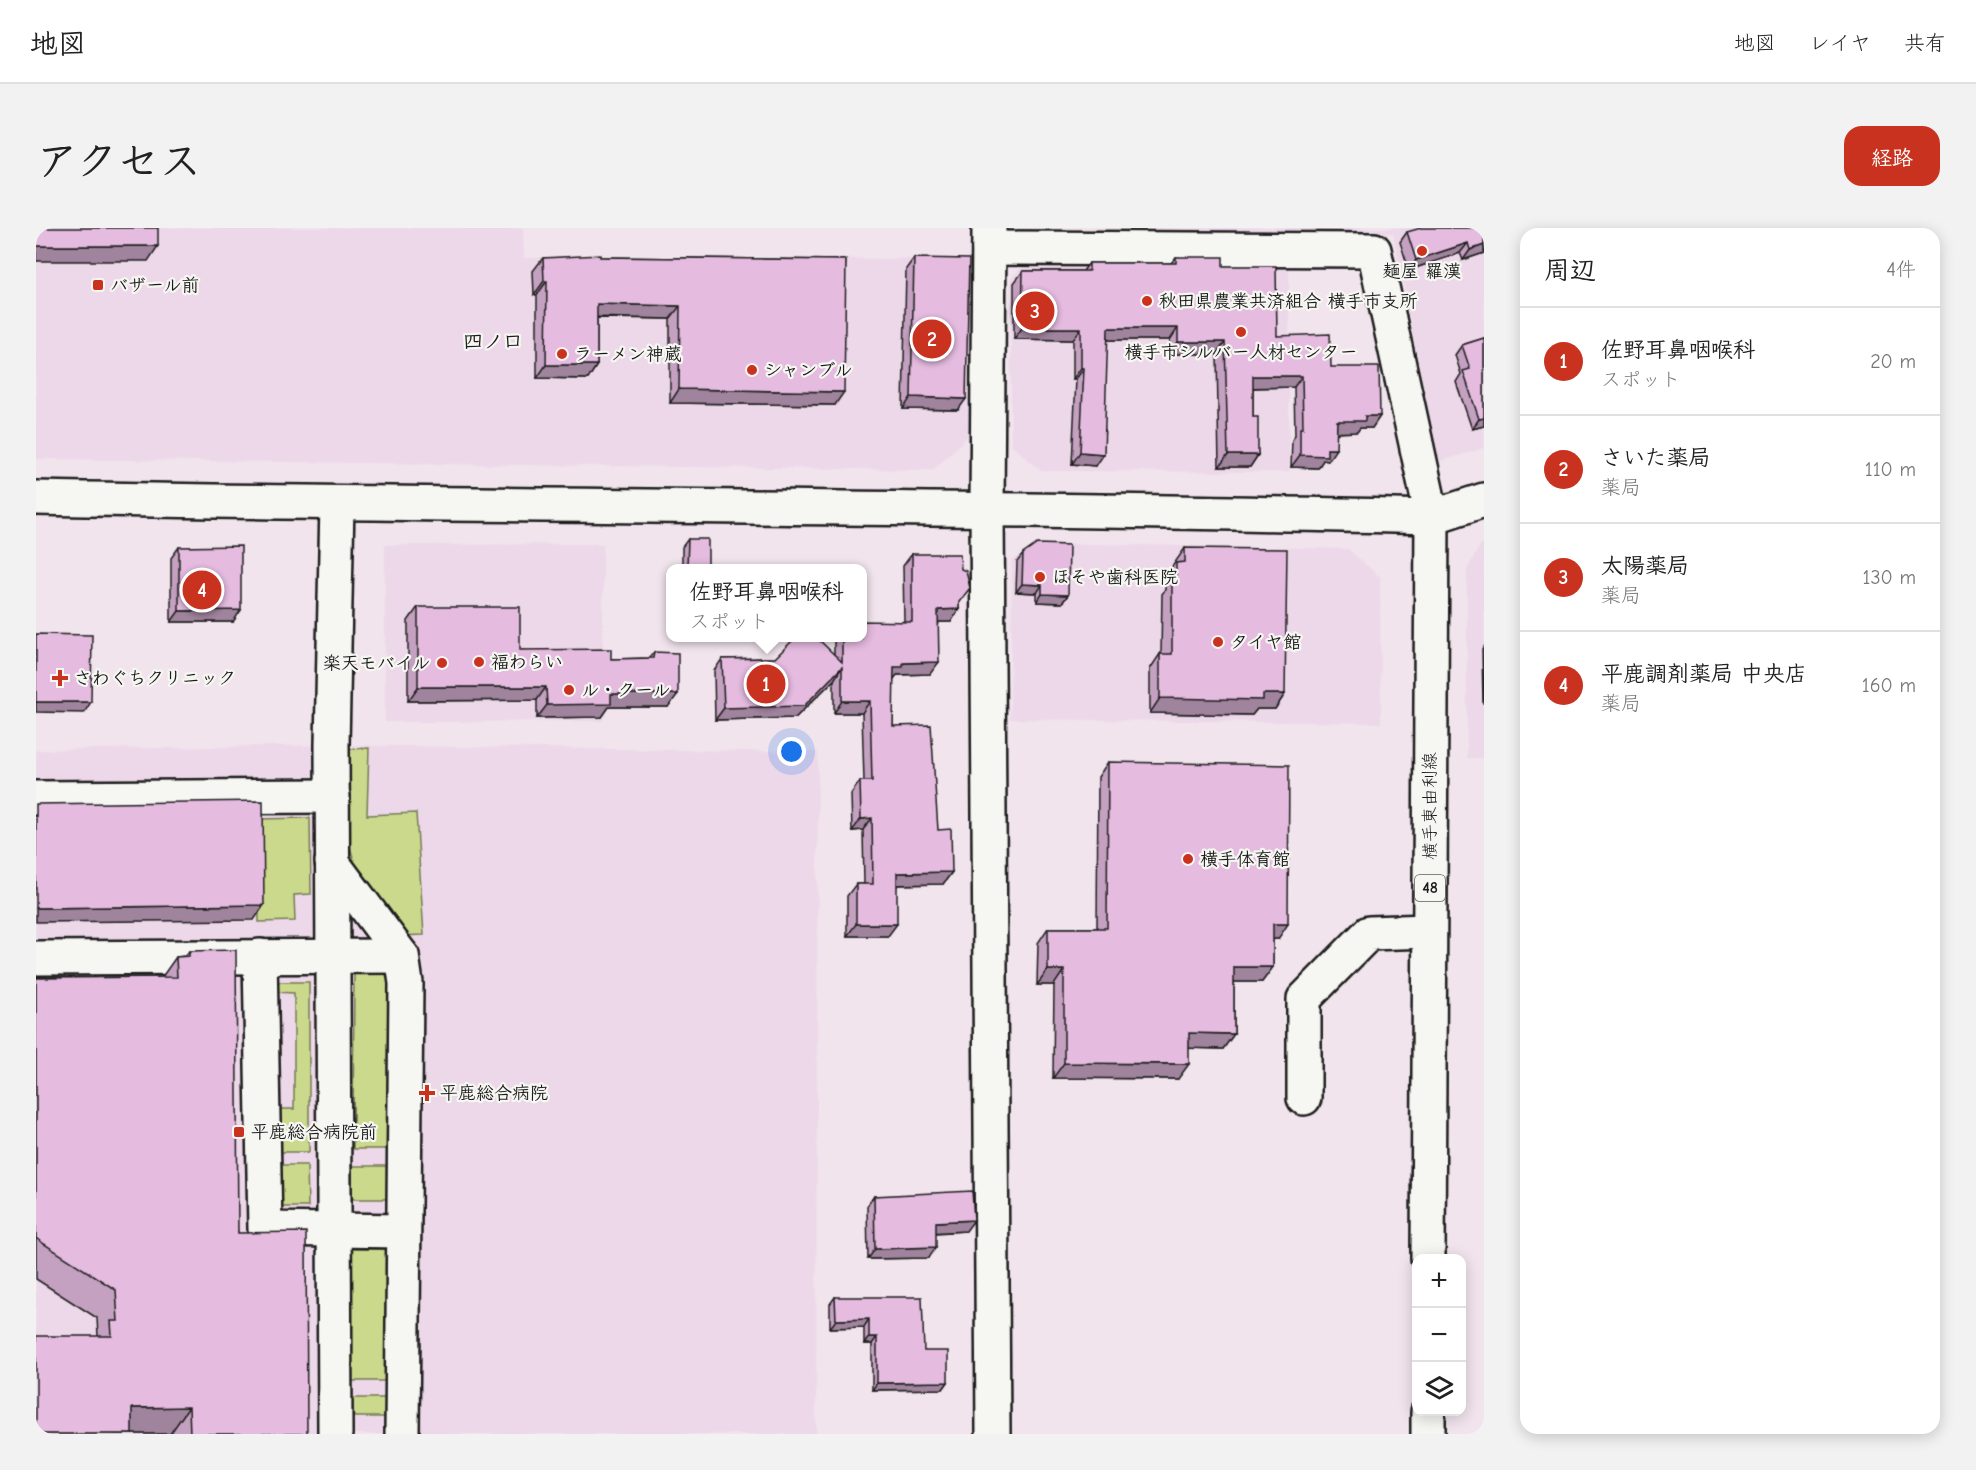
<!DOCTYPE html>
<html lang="ja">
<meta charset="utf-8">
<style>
:root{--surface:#fff;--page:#f2f2f2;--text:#222;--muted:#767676;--line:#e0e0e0;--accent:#c8321e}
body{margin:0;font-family:"Comic Neue","Klee One",sans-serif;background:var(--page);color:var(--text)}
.controls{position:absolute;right:18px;bottom:18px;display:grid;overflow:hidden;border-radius:12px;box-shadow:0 3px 15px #0003}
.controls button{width:54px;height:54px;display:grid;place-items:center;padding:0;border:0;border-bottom:2px solid var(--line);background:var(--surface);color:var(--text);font:30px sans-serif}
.you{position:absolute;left:756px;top:524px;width:21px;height:21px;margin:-15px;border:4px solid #fff;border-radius:50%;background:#1a73e8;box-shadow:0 0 0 9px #1a73e833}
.badge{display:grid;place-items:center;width:39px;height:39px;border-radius:50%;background:var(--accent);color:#fff;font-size:20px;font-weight:700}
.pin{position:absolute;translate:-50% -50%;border:3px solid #fff;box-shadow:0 2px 6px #0006}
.popup{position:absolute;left:630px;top:336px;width:201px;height:78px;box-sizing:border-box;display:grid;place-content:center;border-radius:12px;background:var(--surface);filter:drop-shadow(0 2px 4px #0005);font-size:20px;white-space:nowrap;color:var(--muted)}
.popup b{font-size:22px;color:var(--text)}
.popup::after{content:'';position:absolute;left:50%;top:100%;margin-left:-12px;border:12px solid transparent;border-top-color:var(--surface)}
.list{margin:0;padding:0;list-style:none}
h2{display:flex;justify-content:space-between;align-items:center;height:78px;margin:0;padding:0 24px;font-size:26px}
h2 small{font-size:20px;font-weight:400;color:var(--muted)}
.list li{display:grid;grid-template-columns:39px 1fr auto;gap:18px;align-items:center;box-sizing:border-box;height:108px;padding:0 24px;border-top:2px solid var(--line)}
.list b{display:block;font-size:22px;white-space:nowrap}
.list p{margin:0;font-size:20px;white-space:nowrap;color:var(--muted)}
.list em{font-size:20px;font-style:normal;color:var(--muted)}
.icon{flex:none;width:33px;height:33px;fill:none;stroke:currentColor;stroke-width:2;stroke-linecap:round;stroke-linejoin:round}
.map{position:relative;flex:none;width:1448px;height:1206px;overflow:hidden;border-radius:18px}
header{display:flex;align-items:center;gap:36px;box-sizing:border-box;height:84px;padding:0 30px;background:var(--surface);border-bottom:2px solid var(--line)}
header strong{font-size:28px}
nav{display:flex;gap:33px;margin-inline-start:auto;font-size:21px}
.intro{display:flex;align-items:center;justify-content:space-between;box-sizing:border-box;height:144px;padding:0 36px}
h1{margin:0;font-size:42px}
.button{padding:15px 27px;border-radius:18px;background:var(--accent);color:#fff;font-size:21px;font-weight:700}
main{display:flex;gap:36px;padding:0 36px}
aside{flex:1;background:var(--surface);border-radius:18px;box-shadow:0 3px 15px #0003}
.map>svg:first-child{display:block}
.built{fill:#edd8e9}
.green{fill:#cbd98d;stroke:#747a54;stroke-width:1.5}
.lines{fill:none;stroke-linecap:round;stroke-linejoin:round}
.minor-casing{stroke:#1c1c1c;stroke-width:38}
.major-casing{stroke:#1c1c1c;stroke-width:38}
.minor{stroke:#f6f6f2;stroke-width:33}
.major{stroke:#f6f6f2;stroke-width:33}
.wall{fill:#c5a1c1;stroke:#1c1c1c;stroke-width:1.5}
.shaded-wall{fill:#a0839d;stroke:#1c1c1c;stroke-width:1.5}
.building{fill:#e5bbe0;stroke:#1c1c1c;stroke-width:1.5}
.poi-dot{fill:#c8321e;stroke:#f6f6f2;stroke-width:2}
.labels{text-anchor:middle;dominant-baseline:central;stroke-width:4.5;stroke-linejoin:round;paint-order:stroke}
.shield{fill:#f6f6f2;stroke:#5d5d5c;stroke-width:1.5}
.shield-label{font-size:16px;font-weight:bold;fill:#1c1c1c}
.poi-label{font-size:18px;font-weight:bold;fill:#1c1c1c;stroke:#f6f6f2;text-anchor:start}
.street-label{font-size:18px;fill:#1c1c1c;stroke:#f6f6f2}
.neighbourhood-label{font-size:20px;font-weight:bold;fill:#1c1c1c;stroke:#f6f6f2}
</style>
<header>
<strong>地図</strong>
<nav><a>地図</a><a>レイヤ</a><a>共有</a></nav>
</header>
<div class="intro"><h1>アクセス</h1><a class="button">経路</a></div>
<main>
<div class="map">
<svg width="1448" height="1206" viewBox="0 0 1448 1206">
<rect width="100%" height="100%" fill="#f1e4ed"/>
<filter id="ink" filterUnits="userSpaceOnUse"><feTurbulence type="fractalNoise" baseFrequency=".0167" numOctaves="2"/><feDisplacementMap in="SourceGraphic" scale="12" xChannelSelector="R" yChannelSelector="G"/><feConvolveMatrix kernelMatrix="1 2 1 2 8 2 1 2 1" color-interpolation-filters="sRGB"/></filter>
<g filter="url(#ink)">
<g class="built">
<path d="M0,0H487L488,30L940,31L939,201L897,242L0,231Z"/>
<path d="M1109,0H1448V220L1402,234L1357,5L1109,3Z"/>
<path d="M987,37H1253V244L1005,243L975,216V51Z"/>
<path d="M1448,311V530H1431V341Z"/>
<path d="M1005,315L1312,321L1344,349L1345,495L974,491L976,333Z"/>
<path d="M567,316V493L349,494V317Z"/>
<path d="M296,517L782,524L780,1206H0V522Z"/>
</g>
<g class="green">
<path d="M333,520L331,587L380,585L388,707L359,708L319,636L314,619V521Z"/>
<path d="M274,590L275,666L258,667L259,693L223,694L222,591Z"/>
<path d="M318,738L346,741L355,752L356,921H317Z"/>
<path d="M237,754H273V924H237V881H258V765L237,764Z"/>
<path d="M235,937H271L272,979H236Z"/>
<rect x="316" y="938" width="39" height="33"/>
<path d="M316,1021H355L354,1153H316Z"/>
<path d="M316,1170H355L350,1189H318Z"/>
</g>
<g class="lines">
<defs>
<g id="minor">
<path d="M953,0L951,280L957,1206"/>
<path d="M0,270C465,279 931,278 1396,289L1338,22L953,20"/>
<path d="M0,570L297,568"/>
<path d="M296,634L366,728L370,755L366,1206"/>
<path d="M224,728L229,1001L366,1003"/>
<path d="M0,730L366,728"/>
<path d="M1268,870V771L1333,705L1393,703"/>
<path d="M299,1206L296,517L301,275"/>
</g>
<g id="major">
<path d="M1392,1030L1396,289L1448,272"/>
<path d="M1392,1206V1184"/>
</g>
</defs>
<use href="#minor" class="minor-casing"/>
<use href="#major" class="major-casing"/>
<use href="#minor" class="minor"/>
<use href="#major" class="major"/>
</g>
<g class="wall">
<path d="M1448,0V25L1427,32L1424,25L1373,42L1364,14L1371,4Z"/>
<path d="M564,29L810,32L799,177L634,175V91L561,90V137L552,151L501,150V67H498L497,43L507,30Z"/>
<path d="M1140,29L1187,38L1241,108L1295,139L1344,188L1336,200H1324L1321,204L1301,205L1292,233L1287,232L1282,240L1255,239L1256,212L1259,207L1258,159L1217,160V189L1222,227L1214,239H1183L1181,126H1134V112H1071L1060,238L1036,236L1040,151H1037V112L978,111V55L987,43H1047L1053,35H1135Z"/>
<path d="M878,30L922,182L867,181L870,41Z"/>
<path d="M1448,110V198L1436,201L1420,154L1425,146L1419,127L1426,117Z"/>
<path d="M652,311L672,340H646V319Z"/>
<path d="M143,319L197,394H135V330Z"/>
<path d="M1149,320L1249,466L1239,481H1221L1216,487L1114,485V441L1124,426H1125L1126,366L1129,362V349Z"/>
<path d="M876,326L923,375V381L915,394H903L894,446L861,447L857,451V498L902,602L916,644L907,656L861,657L852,708H811V668L820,656H828L827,602L816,603L815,566L824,553H828L826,485H798V452L759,490L679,492L678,443L686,431L739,430L798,426V410H826L868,393L867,338Z"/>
<path d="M987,326L1032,367L1026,375L1001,374V365L980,364L981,334Z"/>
<path d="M382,379L484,422L575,431L613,430L618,424L632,479H573L566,489L501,490V472L372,473V393Z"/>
<path d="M1448,419V475H1447L1446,422Z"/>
<path d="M1072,534L1242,711H1237V739L1226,754H1198V806L1187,821L1153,820L1142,851L1017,850L1018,757H1001L1002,715L1012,700H1061L1062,549Z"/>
<path d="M153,723L202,1005L271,1206H0L62,1108L61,1090L0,1051V750L126,749L140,729L149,728Z"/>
<path d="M838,968L930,1003L900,1005L893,1030L832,1031L831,978Z"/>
<path d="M799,1069L888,1123L912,1154L907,1161L836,1162V1116H828V1099L794,1100V1076Z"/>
</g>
<g class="shaded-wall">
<path d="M1432,15L1424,25L1373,42L1380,32Z"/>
<path d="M1448,17V25L1427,32L1434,22Z"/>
<path d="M0,18H122L112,33H0Z"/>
<path d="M508,53H511L501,67H498Z"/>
<path d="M561,76L644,78L634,91L552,89Z"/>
<path d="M986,100H1045L1037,112L978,111Z"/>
<path d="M1072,100H1142L1134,112H1063Z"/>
<path d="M1142,114H1189L1181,126H1134Z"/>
<path d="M510,137H561L552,151L501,150Z"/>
<path d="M1045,140H1048L1040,151H1037Z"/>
<path d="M1217,148H1266L1258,159L1209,160Z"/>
<path d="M643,161L808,164L799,177L634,175Z"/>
<path d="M875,169L930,171L922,182L867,181Z"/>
<path d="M1329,188H1344L1336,200H1324L1321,204L1293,205L1301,193Z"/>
<path d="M1448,190V198L1436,201L1443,191Z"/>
<path d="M1291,221H1300L1292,233L1287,232L1282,240L1255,239L1264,227Z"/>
<path d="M1044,224L1068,226L1060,238L1036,236Z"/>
<path d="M1192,227H1222L1214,239H1183Z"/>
<path d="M986,356L1006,357L1001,365L980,364Z"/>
<path d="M1006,366L1032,367L1026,375L1001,374Z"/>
<path d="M923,381L915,394H894L902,382Z"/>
<path d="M205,382L197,394H135L143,383Z"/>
<path d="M903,434L894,446L861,447L858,451H849L858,439L867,435Z"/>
<path d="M806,439L798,452L759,490L679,492L688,480Z"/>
<path d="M382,459H510L501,472L372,473Z"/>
<path d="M575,466H642L632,479H573L566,489L501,490L511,477Z"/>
<path d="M1227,466H1249L1239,481H1221L1216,487L1114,485L1124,470Z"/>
<path d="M806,473H834L826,485H798Z"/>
<path d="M0,474H55L48,485L0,484Z"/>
<path d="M836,590L827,602L816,603L825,591Z"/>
<path d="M916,644L907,656L853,657L861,645Z"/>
<path d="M228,677L218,692L0,694V680Z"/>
<path d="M820,696H861L852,708H811Z"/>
<path d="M1237,696H1252L1242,711H1226Z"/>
<path d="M1198,739H1237L1226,754H1188Z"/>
<path d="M1012,742H1028L1018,757H1001Z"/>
<path d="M1153,805L1198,806L1187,821L1143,820Z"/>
<path d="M1028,835L1153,836L1142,851L1017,850Z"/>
<path d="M938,992L930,1003L892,1005L900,994Z"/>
<path d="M900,1019L893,1030L832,1031L839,1021Z"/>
<path d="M833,1091L828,1099L794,1100L800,1092Z"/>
<path d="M833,1109H841L836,1116H828Z"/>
<path d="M912,1154L907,1161L836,1162L841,1155Z"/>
<path d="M153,1179L134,1206H78L96,1180Z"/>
</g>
<g class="building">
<rect x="0" y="0" width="122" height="18"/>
<path d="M1385,0H1448V17L1434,22L1432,15L1380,32L1371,4Z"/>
<path d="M564,27V29L810,32L808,164L643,161L644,78L561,76V137H510L511,53H508L507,30Z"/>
<path d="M1140,29H1187V38H1240L1241,108L1294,106L1295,139H1343L1344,188H1329V193H1301L1300,221H1291V228L1264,227V200H1267L1266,148H1217V189H1222V227H1192L1189,114H1142V100H1072L1068,226L1044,224L1048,140H1045V100H986L987,43H1053V35H1140Z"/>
<path d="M878,30L933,31L930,171L875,169Z"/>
<path d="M1448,110V190L1443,191L1427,143L1434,141L1426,117Z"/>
<path d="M652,311H672V340H651Z"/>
<path d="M1001,316L1033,317L1032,367L1006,366V357L986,356L987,326Z"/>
<path d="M205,318V382L143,383V319Z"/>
<path d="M1149,320L1251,321L1249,466H1227V472L1124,470V426H1136V351H1140V335L1149,334Z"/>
<path d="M876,326H924L925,341L930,343L934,360L923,374V381L902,382L903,434L867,435V439H858L857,498L895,497L902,602L915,601L916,644L861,645V696H820V656H837L836,590L825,591L824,553H836L834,473H806V439L768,478L688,480L686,431L739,430L759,410H781L806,434V410H826V393L876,394Z"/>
<path d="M382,379H484V422L575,421V431L617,430L618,424L642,425V466H575V476L511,477L510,459H382Z"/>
<path d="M0,406L56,407L55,474H0Z"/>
<path d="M1072,534L1253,537L1252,696H1237V739H1198V806L1153,805V836L1028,835V742H1012V700H1071Z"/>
<path d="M227,573L228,677L0,680V576Z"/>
<path d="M200,722L202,1005L270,1004L271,1206H154L153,1179L96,1180V1206H0V1108H76L75,1093H82L80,1062L5,1014L0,1010V750L141,749L140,729L153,728V723Z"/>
<path d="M936,963L938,992L900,994V1019L839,1021L838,968Z"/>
<path d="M799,1069H886L888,1123H912V1154L841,1155V1109H833V1091L800,1092Z"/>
</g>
</g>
<g class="poi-dot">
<circle cx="1386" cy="23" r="6"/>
<rect x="56" y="51" width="12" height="12" rx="3"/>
<circle cx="1111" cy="73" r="6"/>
<circle cx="1205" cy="104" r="6"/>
<circle cx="526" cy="126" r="6"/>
<circle cx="716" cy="142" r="6"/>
<circle cx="1004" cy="349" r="6"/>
<circle cx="1182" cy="414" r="6"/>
<circle cx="443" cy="434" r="6"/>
<circle cx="406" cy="435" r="6"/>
<path d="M21 441h6v6h6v6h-6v6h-6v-6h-6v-6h6z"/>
<circle cx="533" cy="462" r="6"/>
<circle cx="1152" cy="631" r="6"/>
<path d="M388 856h6v6h6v6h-6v6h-6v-6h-6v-6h6z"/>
<rect x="197" y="898" width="12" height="12" rx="3"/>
</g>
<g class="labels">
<rect class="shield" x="1379" y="647" width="30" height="26" rx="4.5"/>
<g class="shield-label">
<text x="1394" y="660">48</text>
</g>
<g class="poi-label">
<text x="1386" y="43" text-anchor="middle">麺屋 羅漢</text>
<text x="74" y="57">バザール前</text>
<text x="1123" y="73">秋田県農業共済組合 横手市支所</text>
<text x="1205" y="124" text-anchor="middle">横手市シルバー人材センター</text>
<text x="538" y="126">ラーメン神蔵</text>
<text x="728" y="142">シャンブル</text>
<text x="1016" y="349">ほそや歯科医院</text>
<text x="1194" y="414">タイヤ館</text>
<text x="455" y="434">福わらい</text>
<text x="394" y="435" text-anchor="end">楽天モバイル</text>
<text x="38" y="450">さわぐちクリニック</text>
<text x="545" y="462">ル・クール</text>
<text x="1164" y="631">横手体育館</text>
<text x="404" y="865">平鹿総合病院</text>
<text x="215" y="904">平鹿総合病院前</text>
</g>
<g class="street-label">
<text transform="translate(1394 578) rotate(-90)">横手東由利線</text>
</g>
<g class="neighbourhood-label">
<text x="457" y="113">四ノ口</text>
</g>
</g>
</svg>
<div class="controls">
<button>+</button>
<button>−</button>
<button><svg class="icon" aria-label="layers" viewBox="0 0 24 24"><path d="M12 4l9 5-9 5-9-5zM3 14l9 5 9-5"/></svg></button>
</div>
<div class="you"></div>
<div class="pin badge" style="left:730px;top:456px">1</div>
<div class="popup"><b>佐野耳鼻咽喉科</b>スポット</div>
<div class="pin badge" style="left:896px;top:111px">2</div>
<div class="pin badge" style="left:999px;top:83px">3</div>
<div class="pin badge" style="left:166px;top:362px">4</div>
</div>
<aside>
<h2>周辺<small>4件</small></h2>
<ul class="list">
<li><span class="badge">1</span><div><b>佐野耳鼻咽喉科</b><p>スポット</p></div><em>20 m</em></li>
<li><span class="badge">2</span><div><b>さいた薬局</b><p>薬局</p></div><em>110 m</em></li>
<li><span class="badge">3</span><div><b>太陽薬局</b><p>薬局</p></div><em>130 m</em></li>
<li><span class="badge">4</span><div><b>平鹿調剤薬局 中央店</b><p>薬局</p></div><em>160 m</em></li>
</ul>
</aside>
</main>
